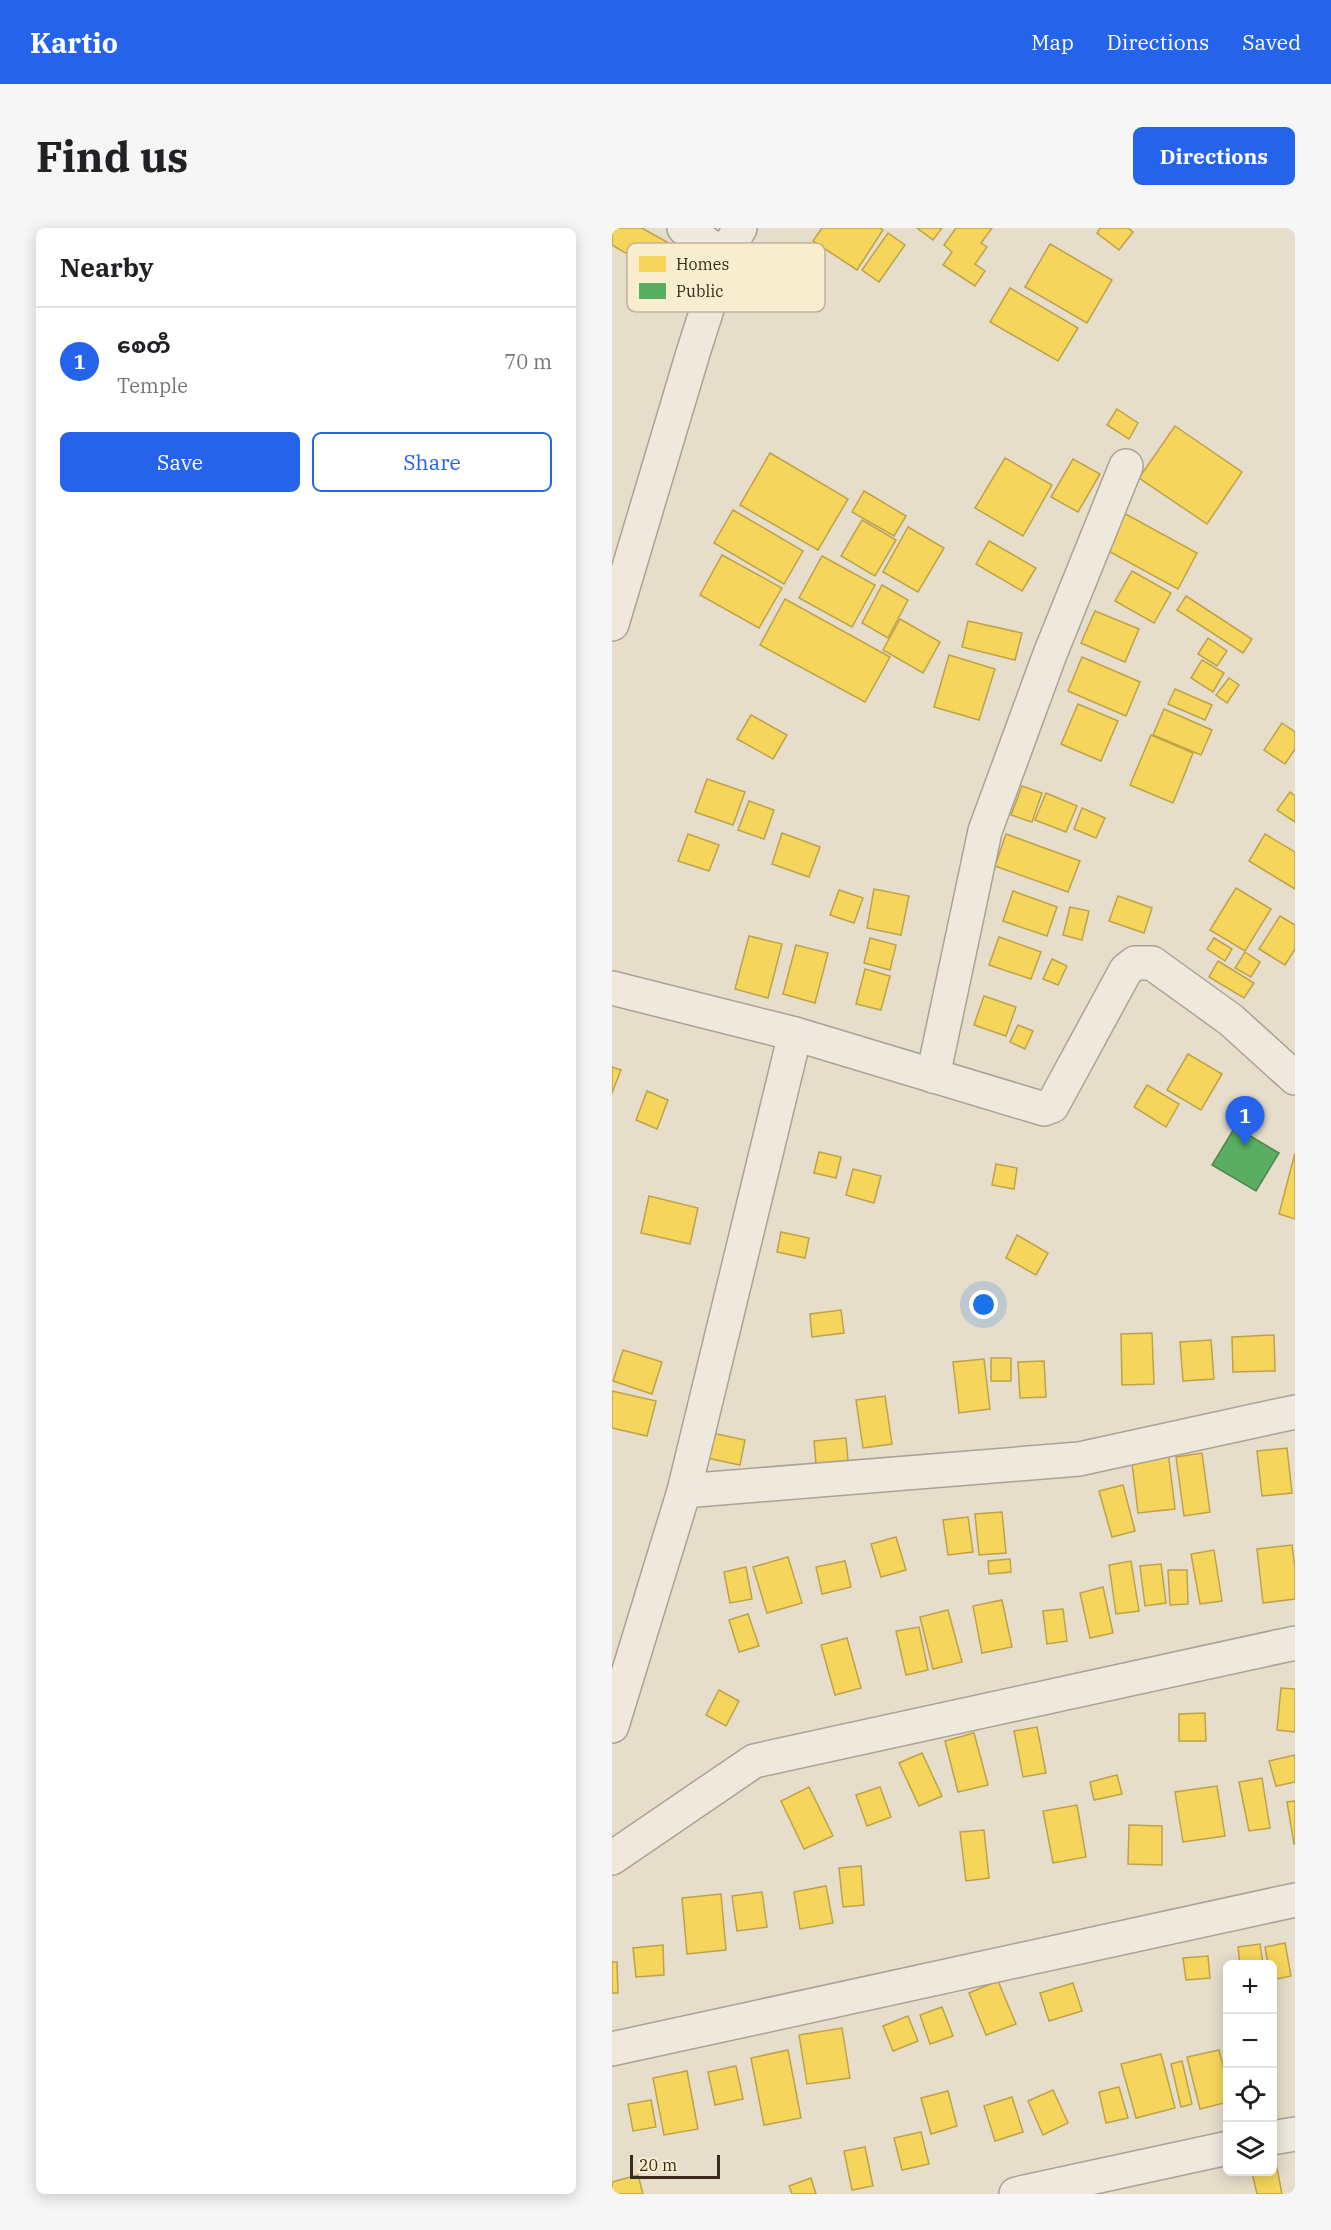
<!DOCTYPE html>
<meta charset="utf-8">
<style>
:root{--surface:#fff;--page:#f6f6f6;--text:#202124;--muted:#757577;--line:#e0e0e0;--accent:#2563eb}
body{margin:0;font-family:"IBM Plex Serif","Noto Sans Myanmar",serif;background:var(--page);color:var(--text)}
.controls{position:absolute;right:18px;bottom:18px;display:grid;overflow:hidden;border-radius:9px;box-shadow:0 3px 15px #0003}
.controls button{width:54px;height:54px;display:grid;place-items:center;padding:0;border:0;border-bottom:2px solid var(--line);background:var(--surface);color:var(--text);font:30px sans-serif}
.scale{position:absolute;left:18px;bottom:15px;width:90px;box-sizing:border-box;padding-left:6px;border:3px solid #3b2a1b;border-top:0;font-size:16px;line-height:21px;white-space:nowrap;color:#3b2a1b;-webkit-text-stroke:4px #f9edcf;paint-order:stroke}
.you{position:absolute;left:372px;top:1077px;width:21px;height:21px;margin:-15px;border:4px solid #fff;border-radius:50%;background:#1a73e8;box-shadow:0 0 0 9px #1a73e833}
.badge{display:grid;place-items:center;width:39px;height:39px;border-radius:50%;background:var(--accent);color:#fff;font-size:20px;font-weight:700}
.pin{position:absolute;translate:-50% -50px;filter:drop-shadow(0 2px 3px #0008)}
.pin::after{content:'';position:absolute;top:32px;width:21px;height:18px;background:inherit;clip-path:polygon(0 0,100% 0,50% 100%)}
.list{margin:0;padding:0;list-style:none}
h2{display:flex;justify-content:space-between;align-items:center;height:78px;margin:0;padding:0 24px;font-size:26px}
h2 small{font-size:20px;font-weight:400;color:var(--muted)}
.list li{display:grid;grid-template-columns:39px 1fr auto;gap:18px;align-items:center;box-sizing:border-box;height:108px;padding:0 24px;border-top:2px solid var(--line)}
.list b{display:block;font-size:22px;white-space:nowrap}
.list p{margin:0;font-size:20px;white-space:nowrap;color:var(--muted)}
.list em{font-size:20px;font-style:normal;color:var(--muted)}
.actions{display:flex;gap:12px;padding:18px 24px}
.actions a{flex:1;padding:14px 0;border:2px solid var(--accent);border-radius:9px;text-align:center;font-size:21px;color:var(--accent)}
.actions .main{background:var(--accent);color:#fff}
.icon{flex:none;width:33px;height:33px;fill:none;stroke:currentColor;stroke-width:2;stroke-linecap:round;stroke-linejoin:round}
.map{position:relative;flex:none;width:683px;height:1966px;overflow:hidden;border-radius:9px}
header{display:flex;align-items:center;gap:36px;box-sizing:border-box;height:84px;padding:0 30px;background:var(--accent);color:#fff}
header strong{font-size:28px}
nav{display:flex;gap:33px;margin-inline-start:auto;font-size:21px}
.intro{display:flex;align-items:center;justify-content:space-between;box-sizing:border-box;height:144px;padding:0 36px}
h1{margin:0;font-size:42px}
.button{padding:15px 27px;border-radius:9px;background:var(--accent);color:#fff;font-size:21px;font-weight:700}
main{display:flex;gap:36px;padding:0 36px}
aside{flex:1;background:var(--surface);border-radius:9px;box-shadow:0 3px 15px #0003}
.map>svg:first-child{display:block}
.homes{fill:#f6d55c;stroke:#bea248;stroke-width:1.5}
.public{fill:#5aae61;stroke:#51864c;stroke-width:1.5}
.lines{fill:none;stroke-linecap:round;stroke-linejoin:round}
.street-casing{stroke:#aba294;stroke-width:36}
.street{stroke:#eee8dd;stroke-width:33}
.key{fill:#f9edcf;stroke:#c0b299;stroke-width:1.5}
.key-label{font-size:16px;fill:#3b2a1b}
</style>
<header>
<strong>Kartio</strong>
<nav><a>Map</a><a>Directions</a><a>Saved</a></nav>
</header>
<div class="intro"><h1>Find us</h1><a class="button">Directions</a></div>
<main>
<aside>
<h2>Nearby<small></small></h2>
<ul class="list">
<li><span class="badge">1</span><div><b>စေတီ</b><p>Temple</p></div><em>70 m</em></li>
</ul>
<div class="actions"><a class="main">Save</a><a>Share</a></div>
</aside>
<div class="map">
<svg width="683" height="1966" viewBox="0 0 683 1966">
<rect width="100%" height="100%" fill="#e6deca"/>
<g class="homes">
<path d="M0,0H30L55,14L39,40L0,17Z"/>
<path d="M210,0H268L271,2L245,42L201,13Z"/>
<path d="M305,0H330L321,12Z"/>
<path d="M344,0H380L369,15L375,19L363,36L373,43L363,58L331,37L340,24L332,17Z"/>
<path d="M488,0H516L521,4L507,22L485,5Z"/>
<path d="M276,5L293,17L267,54L250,42Z"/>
<path d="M438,16L500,52L475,95L413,59Z"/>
<path d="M398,60L466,100L446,133L378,94Z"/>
<path d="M505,181L526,195L517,211L495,197Z"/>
<path d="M563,198L630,244L595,296L527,250Z"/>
<path d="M158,225L236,271L206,322L128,277Z"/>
<path d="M393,230L440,257L411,308L363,280Z"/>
<path d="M461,231L488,246L466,284L439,269Z"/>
<path d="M252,263L294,288L282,308L240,284Z"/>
<path d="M121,282L191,323L172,356L102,315Z"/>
<path d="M508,283L585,325L566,361L489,319Z"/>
<path d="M250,292L284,312L263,348L229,328Z"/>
<path d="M296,299L332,320L306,364L271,344Z"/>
<path d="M377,313L424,340L410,363L364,336Z"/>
<path d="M110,327L170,360L147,400L88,367Z"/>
<path d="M210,328L263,357L240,399L187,370Z"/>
<path d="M520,343L559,365L542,395L503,373Z"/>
<path d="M270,357L296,372L276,410L250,395Z"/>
<path d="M574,368L640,411L631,425L565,382Z"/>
<path d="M173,371L278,429L253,474L148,417Z"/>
<path d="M483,383L527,401L513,434L469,415Z"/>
<path d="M288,391L328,414L311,445L271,422Z"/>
<path d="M356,393L410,405L403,432L350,419Z"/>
<path d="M596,410L615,423L605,438L586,426Z"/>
<path d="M337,427L383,441L367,492L322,479Z"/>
<path d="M470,429L528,454L514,488L456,463Z"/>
<path d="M590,432L612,445L601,464L579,450Z"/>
<path d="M617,450L627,457L615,475L604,467Z"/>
<path d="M563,461L600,477L593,492L556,476Z"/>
<path d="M466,476L506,493L489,533L449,516Z"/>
<path d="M552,481L600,502L589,527L541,507Z"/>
<path d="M139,487L175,507L161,531L125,511Z"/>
<path d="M670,495L683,504V521L673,536L652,522Z"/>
<path d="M539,507L581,525L561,575L518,557Z"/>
<path d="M95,551L133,564L121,597L83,584Z"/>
<path d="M410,558L430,565L420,594L399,587Z"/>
<path d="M678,564L683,568V594L665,582Z"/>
<path d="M434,565L465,578L454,604L423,592Z"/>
<path d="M137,573L162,582L152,611L126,602Z"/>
<path d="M470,580L493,590L484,610L462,601Z"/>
<path d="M170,605L208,619L197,649L160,636Z"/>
<path d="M76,606L107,617L97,643L66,633Z"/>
<path d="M394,606L468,633L456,664L383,638Z"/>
<path d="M653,606L683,624V661L637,633Z"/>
<path d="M624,660L659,681L633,723L598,702Z"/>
<path d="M262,661L297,668L289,707L255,700Z"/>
<path d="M227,662L251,670L242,695L218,687Z"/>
<path d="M401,663L445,679L435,708L391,693Z"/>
<path d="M506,668L540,680L532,705L497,693Z"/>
<path d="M458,679L477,683L470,712L451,707Z"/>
<path d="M668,688L683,697V721L673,737L647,721Z"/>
<path d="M137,708L170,716L156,770L123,761Z"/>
<path d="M387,709L429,724L419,751L377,737Z"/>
<path d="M258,710L284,717L278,742L252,735Z"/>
<path d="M602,710L620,721L613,733L595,721Z"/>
<path d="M184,717L216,725L203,775L171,766Z"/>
<path d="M633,724L648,734L639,749L623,740Z"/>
<path d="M440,731L455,738L446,757L431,751Z"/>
<path d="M606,733L642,755L632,770L597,749Z"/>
<path d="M253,741L278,748L269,782L244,776Z"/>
<path d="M372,768L404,779L394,808L362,797Z"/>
<path d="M406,797L421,803L413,821L398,814Z"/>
<path d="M576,826L610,846L589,882L555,862Z"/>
<path d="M0,839L9,842L0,865Z"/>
<path d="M535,857L567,876L554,899L522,879Z"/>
<path d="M35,863L56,872L45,901L24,892Z"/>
<path d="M207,924L229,929L224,950L202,945Z"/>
<path d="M683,925V991L667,986Z"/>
<path d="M384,936L405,940L402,961L380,957Z"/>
<path d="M241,941L269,948L262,975L234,967Z"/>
<path d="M37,968L86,980L78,1016L29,1005Z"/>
<path d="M169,1004L197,1010L193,1030L165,1024Z"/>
<path d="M405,1007L436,1025L424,1047L394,1030Z"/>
<path d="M229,1082L232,1105L200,1109L198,1086Z"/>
<path d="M540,1105L542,1156L510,1157L509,1106Z"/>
<path d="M662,1107L663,1143L621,1144L620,1109Z"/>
<path d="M599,1112L602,1151L571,1153L568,1114Z"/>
<path d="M11,1122L50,1134L40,1166L1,1153Z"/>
<rect x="379" y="1130" width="20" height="23"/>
<path d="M372,1131L378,1181L347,1185L341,1134Z"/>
<path d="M432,1133L434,1169L408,1170L406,1134Z"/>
<path d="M0,1163L44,1173L35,1208L0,1200Z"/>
<path d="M273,1168L280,1216L251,1220L244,1172Z"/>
<path d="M100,1205L133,1212L128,1237L95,1230Z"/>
<path d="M234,1210L236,1233L204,1236L202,1213Z"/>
<path d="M675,1220L680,1265L650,1268L645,1223Z"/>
<path d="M556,1223L563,1281L526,1285L519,1227Z"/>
<path d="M590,1225L598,1284L572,1288L564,1229Z"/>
<path d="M511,1257L523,1303L500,1309L487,1263Z"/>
<path d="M390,1284L394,1325L367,1327L363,1286Z"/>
<path d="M356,1289L361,1324L336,1327L331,1292Z"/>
<path d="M284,1309L294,1342L269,1349L259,1316Z"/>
<path d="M680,1317L683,1340V1371L651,1375L645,1321Z"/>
<path d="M602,1322L610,1373L588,1376L579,1326Z"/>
<path d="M176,1329L190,1375L155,1385L141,1339Z"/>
<path d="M398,1331L399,1344L377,1346L376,1333Z"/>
<path d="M233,1333L239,1359L210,1366L204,1339Z"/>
<path d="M519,1333L527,1383L504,1386L497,1337Z"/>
<path d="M549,1336L554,1375L533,1378L528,1338Z"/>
<path d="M134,1339L140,1371L118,1375L112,1344Z"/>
<path d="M556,1342H575L576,1376L558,1377Z"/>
<path d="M491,1359L501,1405L478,1410L468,1365Z"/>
<path d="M390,1372L400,1419L370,1425L361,1378Z"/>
<path d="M451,1381L455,1413L435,1416L431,1383Z"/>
<path d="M336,1382L350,1434L321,1441L308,1389Z"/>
<path d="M136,1386L147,1418L127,1424L117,1392Z"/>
<path d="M307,1399L316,1442L294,1447L284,1403Z"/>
<path d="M235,1410L249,1460L223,1467L209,1417Z"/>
<path d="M669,1460L683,1461V1504L665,1502Z"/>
<path d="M107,1462L127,1473L114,1498L94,1487Z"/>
<path d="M593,1485L594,1513H567V1486Z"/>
<path d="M425,1499L434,1545L411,1549L402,1503Z"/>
<path d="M362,1505L376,1557L346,1564L333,1513Z"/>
<path d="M310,1525L330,1568L307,1578L287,1535Z"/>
<path d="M683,1527V1554L664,1558L657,1533Z"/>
<path d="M505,1547L510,1566L482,1572L478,1554Z"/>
<path d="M650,1550L658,1600L637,1603L627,1554Z"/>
<path d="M605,1558L613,1608L571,1614L563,1564Z"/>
<path d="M197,1559L221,1608L192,1621L169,1573Z"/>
<path d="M268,1559L279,1589L255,1598L244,1567Z"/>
<path d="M683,1573V1616H682L675,1574Z"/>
<path d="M465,1577L474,1629L441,1635L431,1583Z"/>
<path d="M517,1597L550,1598V1637L516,1636Z"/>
<path d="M372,1602L377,1650L354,1653L348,1604Z"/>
<path d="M249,1638L252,1677L231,1679L227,1640Z"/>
<path d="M214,1658L221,1695L188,1701L182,1664Z"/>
<path d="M150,1664L155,1699L125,1703L120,1668Z"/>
<path d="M109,1666L114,1722L75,1726L70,1670Z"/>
<path d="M673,1715L679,1748L660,1752V1736H656L653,1719Z"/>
<path d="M648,1716L651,1736H628L626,1719Z"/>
<path d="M51,1717L52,1747L24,1749L21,1720Z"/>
<path d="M596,1728L598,1750L574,1752L571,1730Z"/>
<path d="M0,1734H5L6,1765H0Z"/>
<path d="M386,1753L404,1796L374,1807L357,1765Z"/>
<path d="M461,1755L470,1783L437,1793L428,1765Z"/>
<path d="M330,1779L341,1808L318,1816L308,1787Z"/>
<path d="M296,1788L306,1813L281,1823L271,1798Z"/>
<path d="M230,1800L238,1850L195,1856L187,1807Z"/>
<path d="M176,1822L189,1890L152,1897L139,1830Z"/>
<path d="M607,1822L616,1856V1874L588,1881L575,1829Z"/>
<path d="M549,1826L563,1880L524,1890L509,1836Z"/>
<path d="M570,1833L580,1876L569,1879L559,1836Z"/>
<path d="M124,1838L131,1871L103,1877L96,1844Z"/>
<path d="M75,1843L86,1901L52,1907L41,1850Z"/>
<path d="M507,1859L516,1890L494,1895L487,1864Z"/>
<path d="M441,1862L456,1895L431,1907L416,1873Z"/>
<path d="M336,1863L345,1898L319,1906L309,1870Z"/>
<path d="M400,1869L411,1904L383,1913L372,1878Z"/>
<path d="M39,1872L44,1899L21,1903L16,1876Z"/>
<path d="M309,1904L317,1936L290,1942L282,1910Z"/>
<path d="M253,1919L261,1958L240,1962L232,1923Z"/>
<path d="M662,1924L670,1966H645L640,1944H660Z"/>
<path d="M26,1947L31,1966H0V1954Z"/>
<path d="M199,1950L204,1966H180L177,1958Z"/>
</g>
<path class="public" d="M623,899L667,925L644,963L600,937Z"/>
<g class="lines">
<defs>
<g id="street">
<path d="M72,0L112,28"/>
<path d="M0,396L81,125L112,28L128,0"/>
<path d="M0,760L183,806L432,881L440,878L514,742L523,735H540L619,792L683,850"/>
<path d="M321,848L373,603L438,426L514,238"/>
<path d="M72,1263L467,1231L683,1184"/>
<path d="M0,1498L72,1263L183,806"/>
<path d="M0,1630L142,1533L683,1415"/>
<path d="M0,1821L683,1672"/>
<path d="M660,1910L683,1906"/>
<path d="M404,1966L616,1920"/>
</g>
</defs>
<use href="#street" class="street-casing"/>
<use href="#street" class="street"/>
</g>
<rect x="15" y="15" width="198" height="69" rx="9" class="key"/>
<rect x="27" y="28" width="27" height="16" fill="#f6d55c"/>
<rect x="27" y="55" width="27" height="16" fill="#5aae61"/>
<g class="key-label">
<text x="64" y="42">Homes</text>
<text x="64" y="69">Public</text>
</g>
</svg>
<div class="controls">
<button>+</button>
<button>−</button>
<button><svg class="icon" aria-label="locate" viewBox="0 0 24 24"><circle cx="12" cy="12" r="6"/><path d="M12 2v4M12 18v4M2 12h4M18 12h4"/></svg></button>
<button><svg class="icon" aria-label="layers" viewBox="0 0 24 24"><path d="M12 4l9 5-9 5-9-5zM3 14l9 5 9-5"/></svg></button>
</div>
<div class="scale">20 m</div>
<div class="you"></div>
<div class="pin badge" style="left:633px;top:918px">1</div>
</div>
</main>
